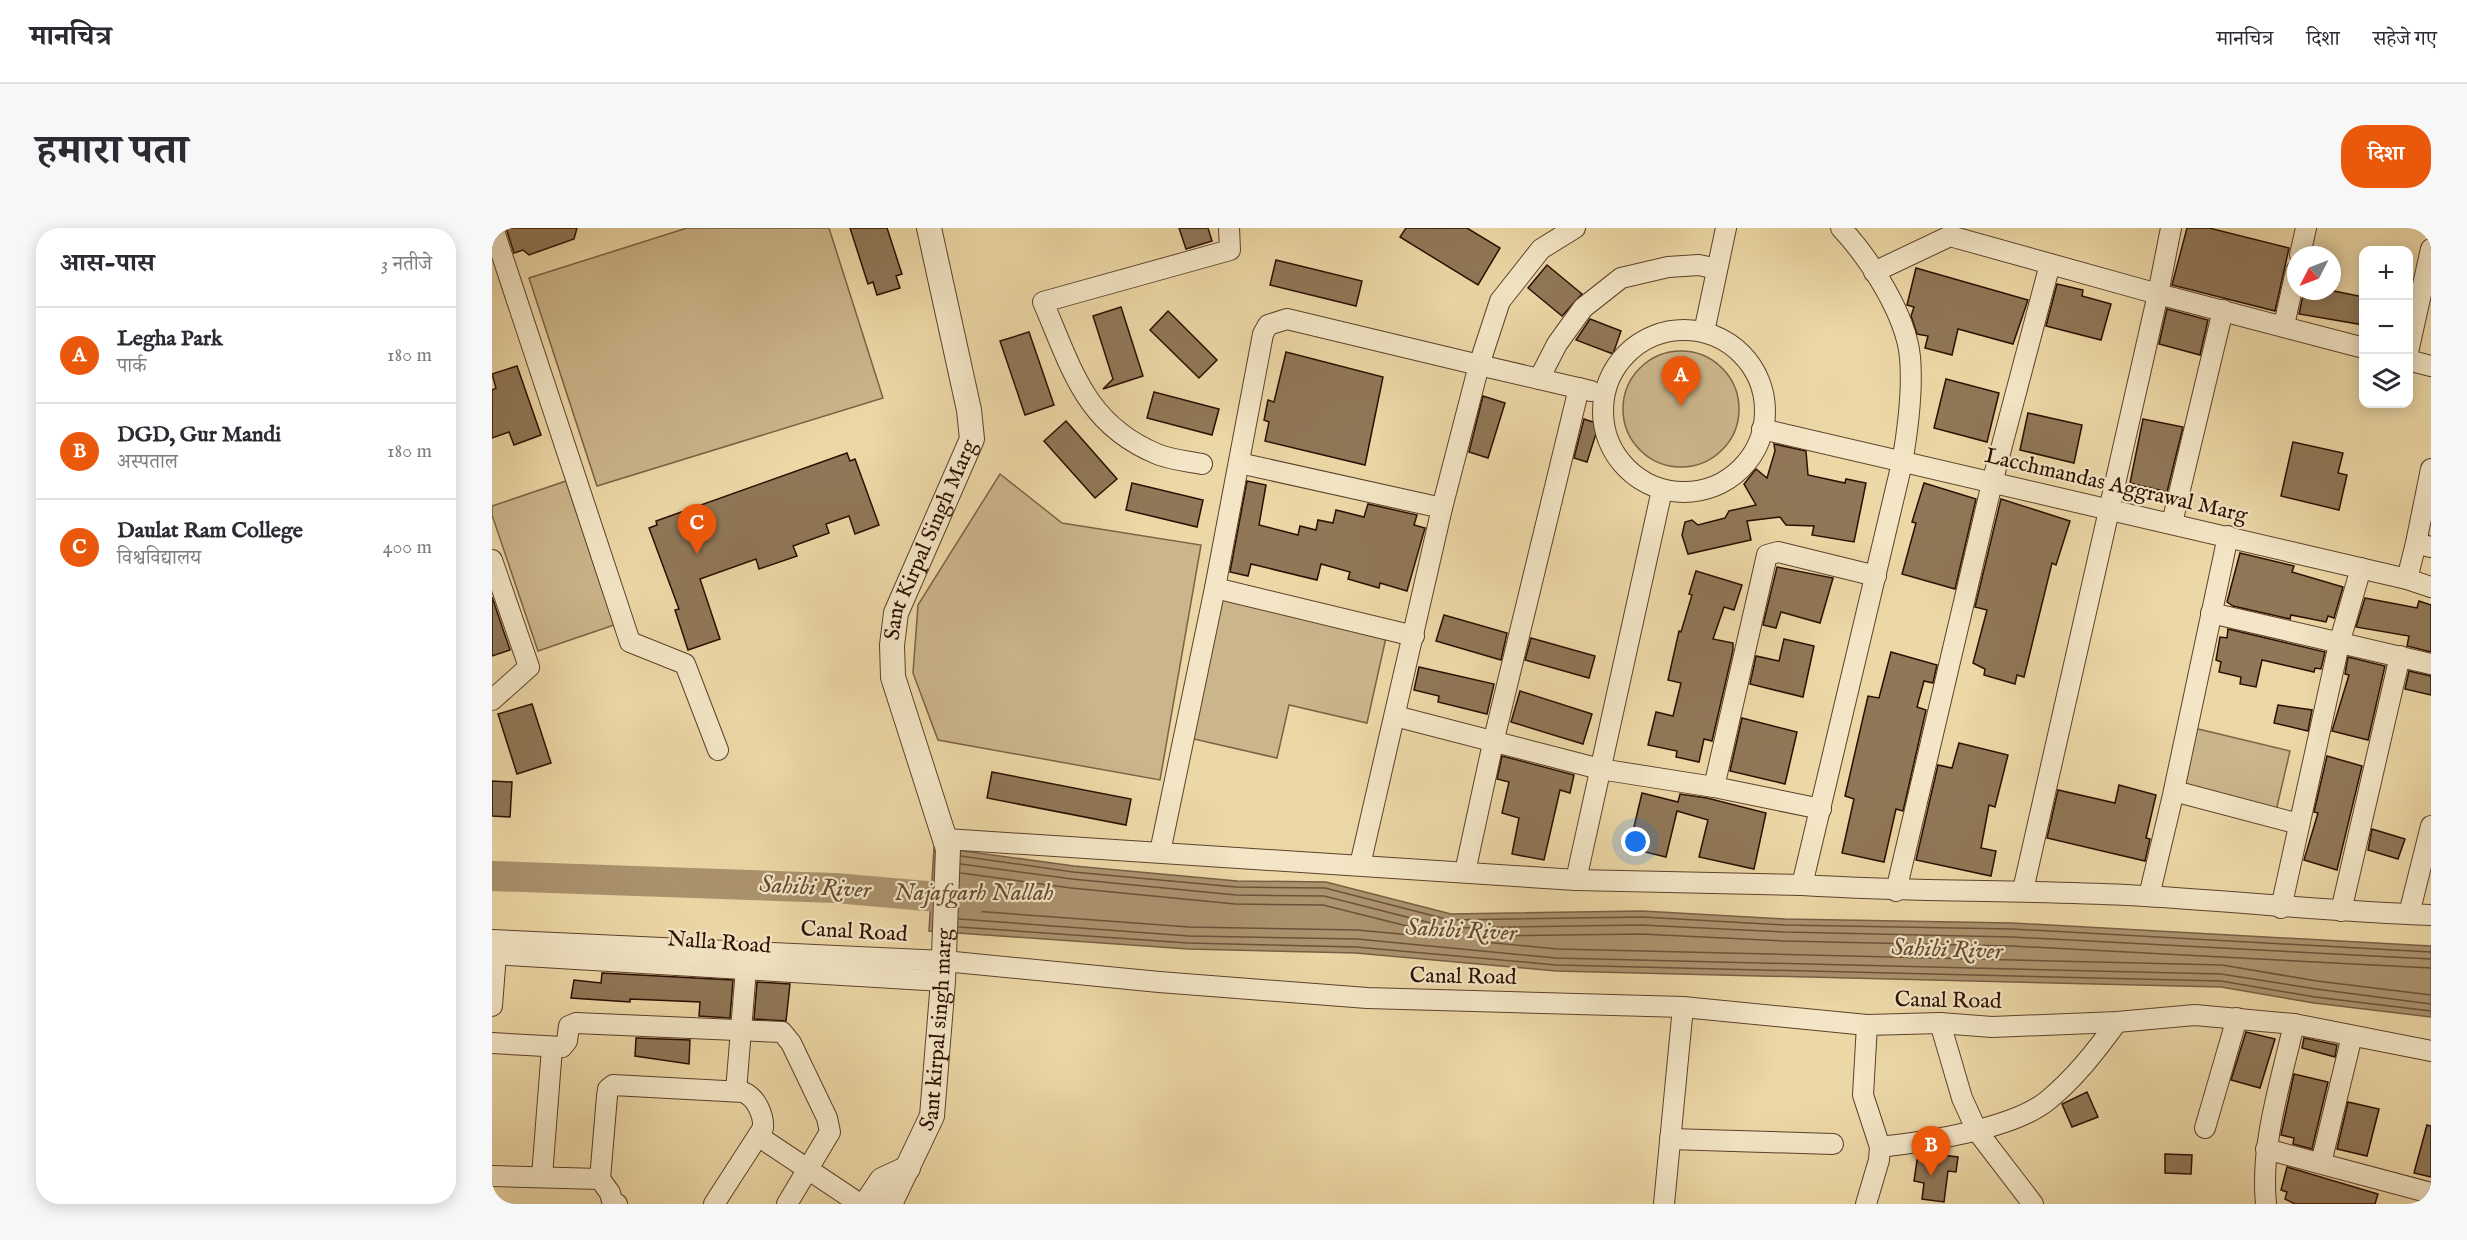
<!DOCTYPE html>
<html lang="hi">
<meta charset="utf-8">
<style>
:root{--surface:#fff;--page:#f7f7f7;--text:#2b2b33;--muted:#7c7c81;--line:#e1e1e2;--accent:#ea580c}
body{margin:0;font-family:"IM FELL English","Noto Serif Devanagari",serif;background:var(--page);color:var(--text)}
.controls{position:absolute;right:18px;top:18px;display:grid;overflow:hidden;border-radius:12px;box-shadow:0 3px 15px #0003}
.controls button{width:54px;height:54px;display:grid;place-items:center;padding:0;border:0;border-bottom:2px solid var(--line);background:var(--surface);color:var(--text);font:30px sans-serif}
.compass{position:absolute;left:1795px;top:18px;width:54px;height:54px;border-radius:50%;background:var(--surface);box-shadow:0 3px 15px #0003;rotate:228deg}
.you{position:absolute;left:1144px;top:614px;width:21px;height:21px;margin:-15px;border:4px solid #fff;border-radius:50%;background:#1a73e8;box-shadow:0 0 0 9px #1a73e833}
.badge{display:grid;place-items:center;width:39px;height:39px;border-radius:50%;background:var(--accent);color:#fff;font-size:20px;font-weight:700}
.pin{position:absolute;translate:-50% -50px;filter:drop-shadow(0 2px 3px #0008)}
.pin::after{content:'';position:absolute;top:32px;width:21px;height:18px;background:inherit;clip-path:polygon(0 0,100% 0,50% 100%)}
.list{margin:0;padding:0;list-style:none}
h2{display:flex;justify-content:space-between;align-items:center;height:78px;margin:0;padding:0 24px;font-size:26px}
h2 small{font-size:20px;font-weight:400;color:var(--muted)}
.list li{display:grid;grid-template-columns:39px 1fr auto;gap:18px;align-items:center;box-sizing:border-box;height:96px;padding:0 24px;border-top:2px solid var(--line)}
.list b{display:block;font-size:22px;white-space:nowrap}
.list p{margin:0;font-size:20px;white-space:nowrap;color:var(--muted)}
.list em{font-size:20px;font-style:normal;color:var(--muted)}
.icon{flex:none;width:33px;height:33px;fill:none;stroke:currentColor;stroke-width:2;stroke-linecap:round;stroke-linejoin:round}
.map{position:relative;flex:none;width:1939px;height:976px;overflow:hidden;border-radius:24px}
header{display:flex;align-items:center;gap:36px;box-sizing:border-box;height:84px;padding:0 30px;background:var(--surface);border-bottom:2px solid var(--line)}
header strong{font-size:28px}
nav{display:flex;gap:33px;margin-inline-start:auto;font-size:21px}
.intro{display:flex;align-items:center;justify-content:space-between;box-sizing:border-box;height:144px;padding:0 36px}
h1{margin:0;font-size:42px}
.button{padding:15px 27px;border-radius:24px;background:var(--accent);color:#fff;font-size:21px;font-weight:700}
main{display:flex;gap:36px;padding:0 36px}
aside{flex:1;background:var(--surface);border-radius:24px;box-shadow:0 3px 15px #0003}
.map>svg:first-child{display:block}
.green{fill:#cbb58a;stroke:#7c6246;stroke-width:1.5}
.water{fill:#ab936e;stroke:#785e42;stroke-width:1.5}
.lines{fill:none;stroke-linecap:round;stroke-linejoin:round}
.shore{stroke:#6c5138;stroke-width:1.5}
.river{stroke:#ab936e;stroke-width:30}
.building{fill:#907757;stroke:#2c0f01;stroke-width:1.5}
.minor-casing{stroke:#5c412a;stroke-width:22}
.tertiary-casing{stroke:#5c412a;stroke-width:26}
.minor{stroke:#f3e5c5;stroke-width:20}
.tertiary{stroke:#f3e5c5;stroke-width:24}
.labels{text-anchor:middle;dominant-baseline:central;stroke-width:4.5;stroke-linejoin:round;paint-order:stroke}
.street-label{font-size:22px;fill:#2c0f01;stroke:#f3e5c5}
.water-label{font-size:24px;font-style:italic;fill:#654a32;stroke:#f3e5c5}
</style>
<header>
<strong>मानचित्र</strong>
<nav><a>मानचित्र</a><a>दिशा</a><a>सहेजे गए</a></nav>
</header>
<div class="intro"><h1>हमारा पता</h1><a class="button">दिशा</a></div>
<main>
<aside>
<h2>आस-पास<small>3 नतीजे</small></h2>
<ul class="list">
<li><span class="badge">A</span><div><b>Legha Park</b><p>पार्क</p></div><em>180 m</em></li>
<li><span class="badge">B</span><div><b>DGD, Gur Mandi</b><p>अस्पताल</p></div><em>180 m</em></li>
<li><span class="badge">C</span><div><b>Daulat Ram College</b><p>विश्वविद्यालय</p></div><em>400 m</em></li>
</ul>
</aside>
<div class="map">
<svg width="1939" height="976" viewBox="0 0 1939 976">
<rect width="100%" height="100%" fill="#ecd7a6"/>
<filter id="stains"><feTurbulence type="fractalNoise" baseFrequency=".00333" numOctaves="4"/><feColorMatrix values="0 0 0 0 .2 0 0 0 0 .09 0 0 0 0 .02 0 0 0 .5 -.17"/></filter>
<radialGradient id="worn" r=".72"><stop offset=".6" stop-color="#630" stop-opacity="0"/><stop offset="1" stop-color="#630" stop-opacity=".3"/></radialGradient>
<g class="green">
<path d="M195,0H337L391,170L105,258L37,50Z"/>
<circle cx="1189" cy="181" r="58"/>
<path d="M508,246L570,295L709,317L668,552L446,512L421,445L426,377Z"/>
<path d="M74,253L122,397L46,423L0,287V278Z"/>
<path d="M726,366L895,405L875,495L797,477L785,530L693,509Z"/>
<path d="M1702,500L1798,523L1784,583L1688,560Z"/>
</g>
<path class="water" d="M442,619L582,638L745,653L834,654L959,686L1150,683L1293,691L1520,695L1939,718V789L1822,775L1729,759L1064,743L864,725L696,721L437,703Z"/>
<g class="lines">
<g class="shore">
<path d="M469,628L581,644L744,659L833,660L958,692L1150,689L1293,697L1520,701L1939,724"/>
<path d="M469,636L580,651L744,667L832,668L958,700L1149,697L1292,704L1520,709L1939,731"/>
<path d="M467,682L697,699L865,702L930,708L933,705L931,702L831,677L743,676L579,660L469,645"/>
<path d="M467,691L697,708L865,711L1064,730L1729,746L1824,761L1939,776"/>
<path d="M467,699L696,715L864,719L1064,737L1729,753L1823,769L1939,783"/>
<path d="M1939,740L1519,718L1292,713L1149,706L992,708L990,711L992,714L1065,721L1730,737L1825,753L1939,767"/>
</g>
<path class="river" d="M0,648L343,660L480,672"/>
</g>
<g class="building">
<path d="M14,0H85L82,11L37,27L31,22L22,25Z"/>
<path d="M358,0H395L410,46L404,48L408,60L385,67L381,54L376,56Z"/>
<path d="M687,0H716L720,13L694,21Z"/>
<path d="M914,0H975L1008,20L986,57L908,9Z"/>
<path d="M1695,0H1717L1797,20L1783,83L1680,57Z"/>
<path d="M784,32L870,53L864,78L778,57Z"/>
<path d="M1055,37L1090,66L1070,88L1036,60Z"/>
<path d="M1424,40L1536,72L1521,116L1466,101L1460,127L1433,120L1436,108L1425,106L1419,88L1422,79L1415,77Z"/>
<path d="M1565,56L1591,62L1590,68L1619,76L1609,112L1554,98Z"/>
<path d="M1812,63H1842L1872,69V97L1807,86Z"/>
<path d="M629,79L651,148L611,161L621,151L601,88Z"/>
<path d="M1675,81L1716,92L1708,127L1667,116Z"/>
<path d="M676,83L725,132L707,150L658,102Z"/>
<path d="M1098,91L1129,103L1121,126L1084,112Z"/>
<path d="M537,104L562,177L533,187L508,113Z"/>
<path d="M794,124L891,149L873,237L773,213L777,194L772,192L776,172L782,174Z"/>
<path d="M25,138L49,207L22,217L17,204L0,210V162L4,160L0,146Z"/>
<path d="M1454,151L1507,165L1495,214L1442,200Z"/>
<path d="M662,164L727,181L720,207L655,190Z"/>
<path d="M991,168L1013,175L996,230L977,224Z"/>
<path d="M1536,185L1590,197L1582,235L1528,222Z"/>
<path d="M1092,191L1107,196L1095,234L1082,230Z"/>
<path d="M1651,191L1691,199L1675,264L1638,255Z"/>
<path d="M574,193L625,251L603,270L552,213Z"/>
<path d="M1801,214L1851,225L1846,245L1855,247L1847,282L1789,268Z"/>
<path d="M1282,216L1314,223L1316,247L1353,255L1354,251L1374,255L1362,314L1320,307L1322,298L1294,297L1288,289L1255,293L1259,312L1196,326L1190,307L1193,294L1200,292L1206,297L1233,290L1237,283L1264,277L1252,256L1264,241L1275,250L1283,223Z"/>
<path d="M355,225L358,233L363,231L387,297L363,306L357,288L334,296L337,305L301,318L305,328L267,341L264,331L208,351L228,411L196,422L183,382L187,381L157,300L165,297L164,293Z"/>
<path d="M755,253L774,257L767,297L806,307L808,298L824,302L826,292L841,295L844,282L872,289L876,276L925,287L922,297L933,300L915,363L888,355L887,360L856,351L858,344L829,336L825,352L759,336L756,348L738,344Z"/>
<path d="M640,255L711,272L705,299L634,282Z"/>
<path d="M1432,255L1484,271L1463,361L1410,346L1424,295L1420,294Z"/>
<path d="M1509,271L1578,293L1564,337L1560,335L1532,449L1525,447L1523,456L1492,447L1493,441L1481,435L1495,382L1483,379Z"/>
<path d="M1748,325L1802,338L1800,344L1851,359L1842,390L1836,388L1834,394L1799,387L1798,391L1741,378L1735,374Z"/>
<path d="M1285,339L1341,350L1328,395L1289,384L1284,400L1271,397Z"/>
<path d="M1204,343L1250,357L1242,382L1232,379L1221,411L1241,415V422L1220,513L1212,511L1207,534L1184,529L1185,523L1156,517L1164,484L1181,488L1189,455L1176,452L1187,403L1189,404L1200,367L1197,366Z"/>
<path d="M0,369L18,422L0,428Z"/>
<path d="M1873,370L1925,380L1927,373L1939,377V424L1915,418L1917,408L1864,399Z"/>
<path d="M952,387L1015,405L1009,432L944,413Z"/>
<path d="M1736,401L1833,424L1829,441L1823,440L1822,444L1770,432L1764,459L1748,456L1749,449L1727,444L1729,434L1724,432L1728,409L1735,410Z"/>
<path d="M1039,410L1103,428L1097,450L1033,432Z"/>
<path d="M1292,411L1322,418L1311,469L1258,456L1264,428L1287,433Z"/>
<path d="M1399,424L1445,437L1441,455L1432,453L1425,479L1434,482L1411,583L1404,581L1392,634L1350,625L1362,571L1353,568L1376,468L1387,470Z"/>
<path d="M1856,429L1893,438L1876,512L1840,503L1857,447L1853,446Z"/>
<path d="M927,439L1002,456L995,486L946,474L947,468L922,462Z"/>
<path d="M1917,443L1939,448V467L1913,461Z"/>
<path d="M1028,463L1100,486L1091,516L1019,494Z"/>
<path d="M40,476L59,535L25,546L6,486Z"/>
<path d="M1786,477L1820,482L1816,503L1782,495Z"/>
<path d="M1250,490L1305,504L1293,556L1238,543Z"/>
<path d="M1467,515L1516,527L1503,579L1497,577L1489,620L1504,623L1499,648L1424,632L1446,537L1460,540Z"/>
<path d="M1010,528L1082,547L1078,565L1068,562L1052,632L1020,626L1027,590L1010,585L1017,554L1005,551Z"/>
<path d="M1835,528L1870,538L1845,642L1812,632L1826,585L1822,584Z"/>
<path d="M500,544L639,571L634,597L495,570Z"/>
<path d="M0,553L20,554L18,589L0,588Z"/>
<path d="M1627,557L1664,567L1654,610L1658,611L1653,633L1555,610L1566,562L1623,575Z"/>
<path d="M1150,565L1186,574L1188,566L1215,570L1274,585L1262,641L1207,629L1216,592L1185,583L1174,629L1137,620Z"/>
<path d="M1880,601L1913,611L1906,631L1876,622Z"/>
<path d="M110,745L241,752L238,790L207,788L208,774L138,771V774L79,770L82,752L109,755Z"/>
<path d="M265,754L298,756L294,793L262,791Z"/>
<path d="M1754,804L1783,811L1768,860L1739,852Z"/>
<path d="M144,810L198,812L197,836L143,828Z"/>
<path d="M1812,810L1845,817L1843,829L1810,820Z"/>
<path d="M1802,846L1836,854L1820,921L1801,916L1802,910L1789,907Z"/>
<path d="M1595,864L1606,889L1580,899L1570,876Z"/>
<path d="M1856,874L1887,881L1875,928L1845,921Z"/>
<path d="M1935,897L1939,898V949L1922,945Z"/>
<path d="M1433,925L1466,929L1464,944L1456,943L1452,974L1430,971L1432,955L1422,953L1426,926Z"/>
<path d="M1673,926L1700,927L1699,946L1673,945Z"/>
<path d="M1795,939L1886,966L1883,976H1803L1793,971L1795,964L1789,962Z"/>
</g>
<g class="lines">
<defs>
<g id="minor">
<path d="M1,0L138,414L193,436L226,522"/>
<path d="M1083,0L1049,21L1008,73L987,137L1099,163"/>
<path d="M1349,0C1378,31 1414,87 1418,129C1421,164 1416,201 1410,235L1310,657C1418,664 1526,662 1634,667C1736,672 1837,684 1939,687"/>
<path d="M1679,0L1666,66L1872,120"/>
<path d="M1808,27L1814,0"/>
<path d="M1382,44L1458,8L1666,66L1531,662"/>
<path d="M1792,97L1804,43"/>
<circle cx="1192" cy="183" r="81"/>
<path d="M1212,104L1234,0"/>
<path d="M1916,124L1939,21"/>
<path d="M1916,132L1939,138"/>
<path d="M1047,151L1065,116L1091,80L1129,50L1176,39L1207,37L1225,41"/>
<path d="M1270,201L1915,351L1924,315L1939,319"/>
<path d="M747,235L950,280"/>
<path d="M710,236C696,233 679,232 665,226C593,196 580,141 551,74L738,22L737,0"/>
<path d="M1680,295L1731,82"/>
<path d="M1924,315L1939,241"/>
<path d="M0,332L37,439L0,472"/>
<path d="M1915,351L1939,359"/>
<path d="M723,360L922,408"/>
<path d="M1719,385L1939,436"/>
<path d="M903,488L1108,541L1222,559L1329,581"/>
<path d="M1222,559L1275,327L1286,324L1384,348"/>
<path d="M1682,563L1807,596"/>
<path d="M454,611L1084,652L1170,262"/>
<path d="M668,624L723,360L771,106L776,97L795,91L987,137L950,280L868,637"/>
<path d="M973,644L1001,515L1087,160"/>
<path d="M1084,652L1310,657"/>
<path d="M1404,663L1500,255L1558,36"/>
<path d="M1657,668L1681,567L1736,308"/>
<path d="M1789,680L1847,416L1869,340"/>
<path d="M1849,683L1908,428"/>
<path d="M1917,686L1939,598"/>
<path d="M0,712L452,733L667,754L875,770L1191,779L1375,797L1448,795L1500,799L1625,794L1703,787L1802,796L1939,823"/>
<path d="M0,726L451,753"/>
<path d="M0,778L4,726"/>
<path d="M1448,795L1470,870L1485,903L1541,976"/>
<path d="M0,815L70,819L75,813L77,798L84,795L290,804L299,815L335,890L338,904L295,976"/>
<path d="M244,863L254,741"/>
<path d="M1713,900L1745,790"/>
<path d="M266,908L368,976"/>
<path d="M1178,911L1341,916"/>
<path d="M1388,919C1433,914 1520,901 1555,873C1583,850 1604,823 1625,794"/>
<path d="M1774,921L1939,965"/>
<path d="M1829,935L1860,808"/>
<path d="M0,948L108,951L118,965L120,973L125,976"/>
<path d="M50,948L60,820"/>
<path d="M108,951L115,868L116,861L121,857L251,864C264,869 272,887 271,900L222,976"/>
<path d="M1172,976L1191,779"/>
<path d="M1374,976L1387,932L1388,919L1371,867L1375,797"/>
<path d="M1774,976C1768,916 1789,854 1802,796"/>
</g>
<g id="tertiary">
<path d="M374,976L390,952L416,940"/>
<path id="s1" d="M398,976L440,888L451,753L456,621L401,449L400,417L404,385L480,211L477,182L437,0"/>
</g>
</defs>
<use href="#minor" class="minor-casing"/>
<use href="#tertiary" class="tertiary-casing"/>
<use href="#minor" class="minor"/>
<use href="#tertiary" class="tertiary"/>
</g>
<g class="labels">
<g class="street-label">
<text transform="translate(1624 258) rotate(13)">Lacchmandas Aggrawal Marg</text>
<text stroke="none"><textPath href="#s1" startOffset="690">Sant Kirpal Singh Marg</textPath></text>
<text transform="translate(362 704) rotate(3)">Canal Road</text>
<text transform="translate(227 715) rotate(4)">Nalla Road</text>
<text transform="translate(971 749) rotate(1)">Canal Road</text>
<text transform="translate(1456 773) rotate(1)">Canal Road</text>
<text stroke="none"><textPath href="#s1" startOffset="184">Sant kirpal singh marg</textPath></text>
</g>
<g class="water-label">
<text transform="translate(323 660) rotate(3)">Sahibi River</text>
<text x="482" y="665">Najafgarh Nallah</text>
<text transform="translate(969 703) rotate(3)">Sahibi River</text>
<text transform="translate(1455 722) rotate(2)">Sahibi River</text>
</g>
</g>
<rect width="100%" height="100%" filter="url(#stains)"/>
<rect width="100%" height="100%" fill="url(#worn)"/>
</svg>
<div class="controls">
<button>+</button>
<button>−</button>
<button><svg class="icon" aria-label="layers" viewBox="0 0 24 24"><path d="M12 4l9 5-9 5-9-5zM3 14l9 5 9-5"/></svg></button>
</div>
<svg class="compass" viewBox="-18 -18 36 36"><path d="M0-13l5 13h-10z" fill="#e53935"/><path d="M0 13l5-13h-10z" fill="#7c7c81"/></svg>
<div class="you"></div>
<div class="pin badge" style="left:1189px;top:178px">A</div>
<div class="pin badge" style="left:1439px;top:948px">B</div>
<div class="pin badge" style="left:205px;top:326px">C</div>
</div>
</main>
